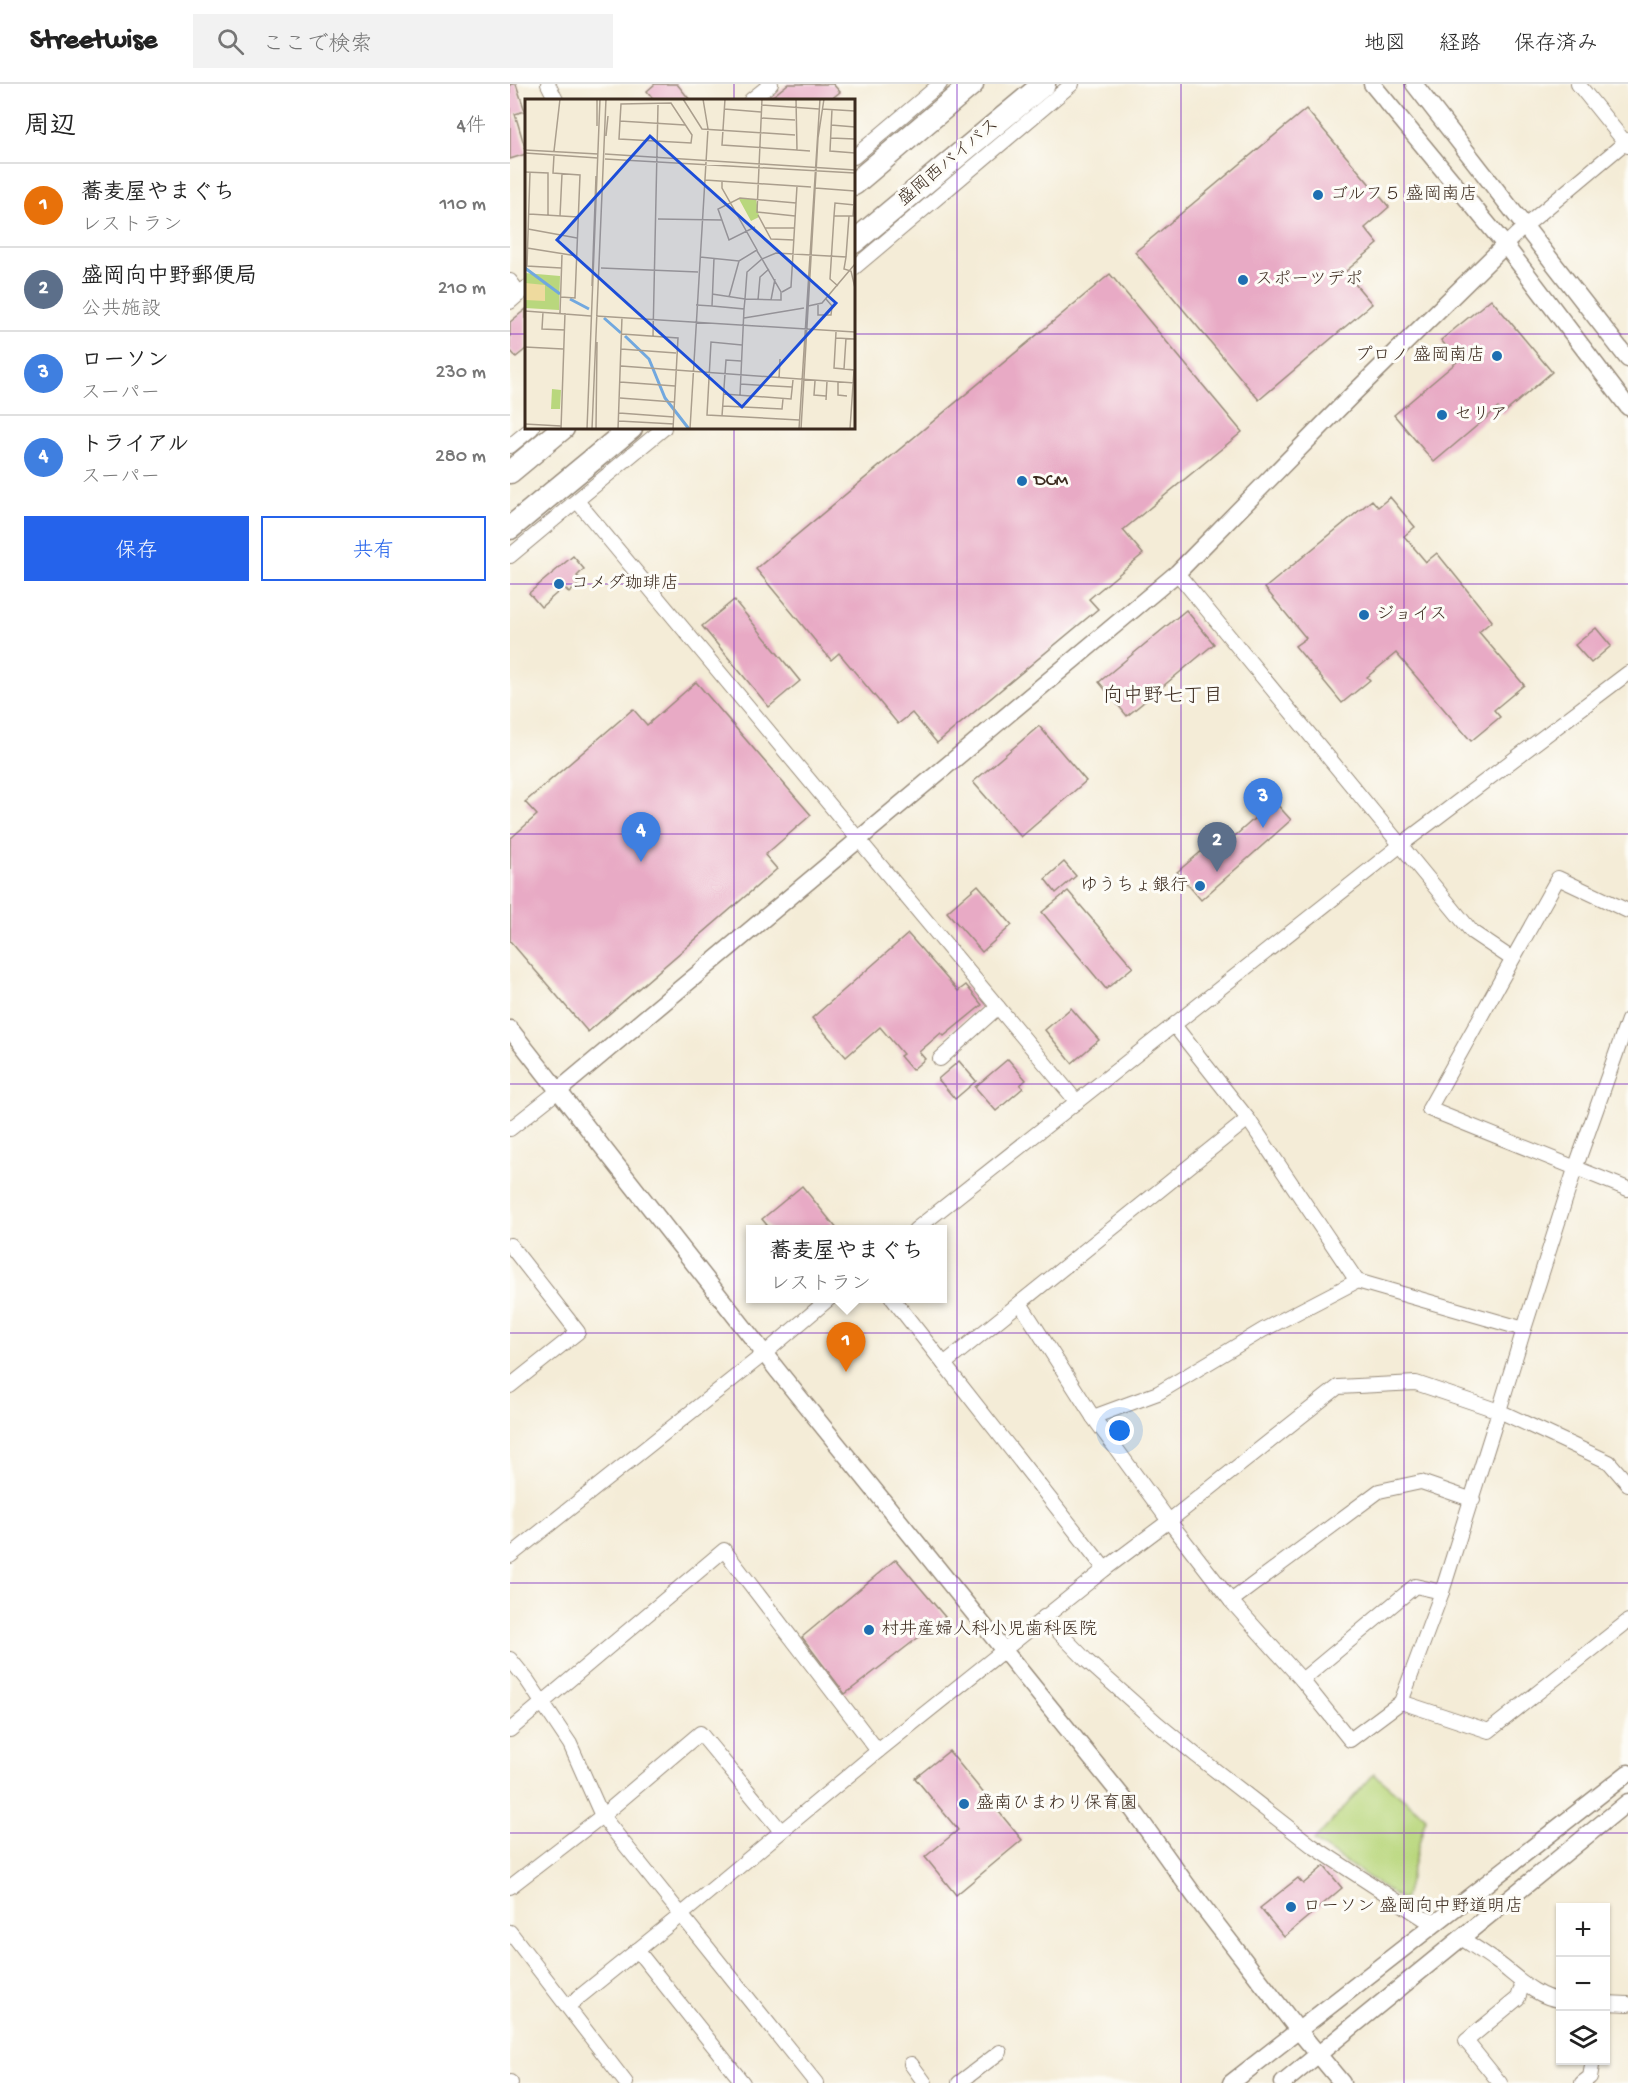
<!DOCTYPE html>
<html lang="ja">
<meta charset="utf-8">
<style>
:root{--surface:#fff;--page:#f2f2f2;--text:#222;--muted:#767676;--line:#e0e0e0;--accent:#2563eb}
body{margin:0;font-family:"Gochi Hand","Klee One",sans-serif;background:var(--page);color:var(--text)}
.controls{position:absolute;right:18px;bottom:18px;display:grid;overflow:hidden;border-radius:0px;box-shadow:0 2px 4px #0004}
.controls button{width:54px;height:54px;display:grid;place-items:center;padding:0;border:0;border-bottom:2px solid var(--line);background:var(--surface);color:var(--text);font:30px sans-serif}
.you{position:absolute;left:610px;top:1347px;width:21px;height:21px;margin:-15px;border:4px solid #fff;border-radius:50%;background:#1a73e8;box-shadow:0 0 0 9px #1a73e833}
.badge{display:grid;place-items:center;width:39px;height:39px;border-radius:50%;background:var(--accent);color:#fff;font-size:20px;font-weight:700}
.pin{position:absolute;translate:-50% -50px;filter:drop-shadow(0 2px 3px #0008)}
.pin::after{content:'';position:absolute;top:32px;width:21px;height:18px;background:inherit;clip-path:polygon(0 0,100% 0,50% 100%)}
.popup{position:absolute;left:236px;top:1141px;width:201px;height:78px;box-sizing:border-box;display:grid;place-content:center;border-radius:0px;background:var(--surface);filter:drop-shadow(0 2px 4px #0005);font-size:20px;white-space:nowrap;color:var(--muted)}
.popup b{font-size:22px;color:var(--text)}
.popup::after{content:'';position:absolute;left:50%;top:100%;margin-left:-12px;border:12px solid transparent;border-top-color:var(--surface)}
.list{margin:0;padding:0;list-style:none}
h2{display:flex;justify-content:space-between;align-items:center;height:78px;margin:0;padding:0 24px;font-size:26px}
h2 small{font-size:20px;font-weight:400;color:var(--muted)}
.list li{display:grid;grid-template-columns:39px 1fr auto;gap:18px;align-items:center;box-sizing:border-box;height:84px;padding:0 24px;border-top:2px solid var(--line)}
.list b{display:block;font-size:22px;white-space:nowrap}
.list p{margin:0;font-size:20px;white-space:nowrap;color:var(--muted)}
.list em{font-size:20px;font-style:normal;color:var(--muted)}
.actions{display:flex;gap:12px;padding:18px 24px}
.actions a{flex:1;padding:14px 0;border:2px solid var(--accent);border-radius:0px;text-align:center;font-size:21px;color:var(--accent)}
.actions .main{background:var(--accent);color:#fff}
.icon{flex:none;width:33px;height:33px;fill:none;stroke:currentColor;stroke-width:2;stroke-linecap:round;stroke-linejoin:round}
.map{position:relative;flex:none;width:1118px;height:1999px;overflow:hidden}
header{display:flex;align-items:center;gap:36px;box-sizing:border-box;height:84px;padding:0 30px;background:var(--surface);border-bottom:2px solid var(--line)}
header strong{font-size:28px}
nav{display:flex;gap:33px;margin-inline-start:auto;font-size:21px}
.search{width:420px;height:54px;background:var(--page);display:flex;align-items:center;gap:15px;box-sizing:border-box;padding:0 21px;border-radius:0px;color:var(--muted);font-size:22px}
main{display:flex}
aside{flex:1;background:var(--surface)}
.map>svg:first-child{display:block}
.green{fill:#b9d77d;stroke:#7a804e;stroke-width:1.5}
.building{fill:#e8aac5}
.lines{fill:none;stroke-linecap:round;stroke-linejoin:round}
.minor-casing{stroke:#988b7a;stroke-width:16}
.tertiary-casing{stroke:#988b7a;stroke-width:19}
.trunk-casing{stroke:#988b7a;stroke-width:25}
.minor{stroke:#fff;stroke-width:14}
.tertiary{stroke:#fff;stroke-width:16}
.trunk{stroke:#fff;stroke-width:22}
.grid{fill:none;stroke:#7b2cbf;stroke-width:1.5;stroke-opacity:0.55}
.poi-dot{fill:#1f6fb2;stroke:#fdfcf7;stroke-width:2}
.labels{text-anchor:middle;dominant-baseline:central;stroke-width:6;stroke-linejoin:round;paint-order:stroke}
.street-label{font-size:18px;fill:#3b2a1e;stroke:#fdfcf7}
.poi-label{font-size:18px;fill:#3b2a1e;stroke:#fdfcf7;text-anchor:start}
.neighbourhood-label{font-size:20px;fill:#3b2a1e;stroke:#fdfcf7}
.inset-river{fill:none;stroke:#71a8df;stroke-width:3}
.inset-road{fill:none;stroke:#aa9e8d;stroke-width:1.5}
.view{fill:#1d4ed8;fill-opacity:0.15;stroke:#1d4ed8;stroke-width:3}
.inset-edge{fill:none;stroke:#3b2a1e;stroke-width:3}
</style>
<header>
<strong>Streetwise</strong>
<div class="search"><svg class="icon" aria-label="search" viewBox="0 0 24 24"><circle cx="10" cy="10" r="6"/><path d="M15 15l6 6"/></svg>ここで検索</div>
<nav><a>地図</a><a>経路</a><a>保存済み</a></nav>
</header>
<main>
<aside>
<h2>周辺<small>4件</small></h2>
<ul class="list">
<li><span class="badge" style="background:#e8710a">1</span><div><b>蕎麦屋やまぐち</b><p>レストラン</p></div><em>110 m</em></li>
<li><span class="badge" style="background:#5c6f8a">2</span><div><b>盛岡向中野郵便局</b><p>公共施設</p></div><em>210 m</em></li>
<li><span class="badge" style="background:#3f7fe0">3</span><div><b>ローソン</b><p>スーパー</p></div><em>230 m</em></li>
<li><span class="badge" style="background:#3f7fe0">4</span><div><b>トライアル</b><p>スーパー</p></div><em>280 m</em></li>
</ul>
<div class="actions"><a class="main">保存</a><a>共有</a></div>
</aside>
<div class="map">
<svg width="1118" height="1999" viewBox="0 0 1118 1999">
<rect width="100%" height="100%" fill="#fdfcf7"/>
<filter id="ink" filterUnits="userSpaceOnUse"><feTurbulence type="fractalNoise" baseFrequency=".0167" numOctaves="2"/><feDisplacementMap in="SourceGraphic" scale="12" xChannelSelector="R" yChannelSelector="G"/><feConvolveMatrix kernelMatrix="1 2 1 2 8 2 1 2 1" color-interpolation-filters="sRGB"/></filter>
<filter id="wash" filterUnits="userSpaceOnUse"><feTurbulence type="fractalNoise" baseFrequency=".008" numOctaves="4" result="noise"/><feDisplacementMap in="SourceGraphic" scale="24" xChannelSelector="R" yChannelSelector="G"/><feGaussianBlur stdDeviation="1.35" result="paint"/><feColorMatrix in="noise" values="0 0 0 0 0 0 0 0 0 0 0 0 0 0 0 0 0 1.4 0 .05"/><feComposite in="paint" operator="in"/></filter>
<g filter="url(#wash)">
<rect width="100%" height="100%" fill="#f4ecd7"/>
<path class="green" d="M864,1690L916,1733L894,1817L804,1757Z"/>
<g id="blocks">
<g class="building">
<path d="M0,0H6L15,27L5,30L16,67V70L0,75Z"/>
<path d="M145,0H167L180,16H144L137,7Z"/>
<path d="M278,0H323L330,8L320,16H258Z"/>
<path d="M796,25L879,123L855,144L868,160L835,188L862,220L749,316L625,168Z"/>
<path d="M600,190L732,348L613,446L633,470L579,515L588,525L427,659L402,629L388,640L329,569L321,576L246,485Z"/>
<path d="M981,215L1042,288L993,330L988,324L924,378L884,331L948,277L931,256Z"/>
<path d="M16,225V265L6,273L0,266V238Z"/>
<path d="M880,413L905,443L894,452L916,478L927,469L982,537L969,548L1014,601L984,626L990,633L961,657L886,569L857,593L860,596L832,619L785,562L796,554L755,504L862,416L868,423Z"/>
<path d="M63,472L74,485L67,492L72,497L59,509L54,503L31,523L19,509Z"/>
<path d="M224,516L290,597L259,623L192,542Z"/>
<path d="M676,526L704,560L617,632L589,598Z"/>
<path d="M1086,544L1101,562L1081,579L1065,561Z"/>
<path d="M186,598L301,731L255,771L267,785L78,948L0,857V755L27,731L15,718L123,625L137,641Z"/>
<path d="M529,642L576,697L511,753L463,698Z"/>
<path d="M764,717L781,736L691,816L667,788L700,760L707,768Z"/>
<path d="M554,778L566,792L546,809L535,795Z"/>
<path d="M468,801L502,841L472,868L437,828Z"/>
<path d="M558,807L623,883L596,905L532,828Z"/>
<path d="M398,850L448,907L456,901L472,921L434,952L431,949L409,968L415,975L402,986L390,972L393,970L370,943L336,973L302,934Z"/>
<path d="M561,924L589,956L562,979L535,946Z"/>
<path d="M498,975L516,996L510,1001L513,1004L486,1027L465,1003Z"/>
<path d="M449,977L466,997L445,1015L428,995Z"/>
<path d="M292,1102L328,1146H261L252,1135Z"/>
<path d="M386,1475L435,1533L335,1610L292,1553Z"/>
<path d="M439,1667L512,1756L446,1811L415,1773L448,1746L405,1694Z"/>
<path d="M814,1782L832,1804L774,1853L750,1824L788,1794L793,1800Z"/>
</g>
</g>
</g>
<g filter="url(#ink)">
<use href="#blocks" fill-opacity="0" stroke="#988b7a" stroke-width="1.5"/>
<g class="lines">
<defs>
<g id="minor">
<path d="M38,0L46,16"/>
<path d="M1068,0L1118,62"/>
<path d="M241,16L261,0"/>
<path d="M344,73L430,0"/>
<path d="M995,161L1014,143L1118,56"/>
<path d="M344,184L562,0"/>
<path d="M0,197L10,210"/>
<path d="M0,218L16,204"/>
<path d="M0,362L22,344"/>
<path d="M67,417L567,1018"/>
<path d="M0,472L154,344"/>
<path d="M667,489L962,848L1002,875"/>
<path d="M1118,827L1048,794L919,1025L1118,1105"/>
<path d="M664,941L738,1035L847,1197L1014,1245L1065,1085L1118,936"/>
<path d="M430,975L488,923"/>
<path d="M0,1045L48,1007"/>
<path d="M405,1146L892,760L1118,589"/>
<path d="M0,1161L68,1248L0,1302"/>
<path d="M382,1214L434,1280L738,1035"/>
<path d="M510,1219L583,1333L659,1437L721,1517L792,1596L840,1656L891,1618L932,1508L989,1327L906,1299L828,1303L659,1437L595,1485"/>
<path d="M1014,1245L989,1327L1099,1378L1118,1400"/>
<path d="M583,1333L648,1309L753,1246L847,1197"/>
<path d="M0,1472L254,1270L320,1214"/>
<path d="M721,1517L869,1407L911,1398L963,1416"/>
<path d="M534,1533L576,1576L648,1640L687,1672L801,1761L913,1834L926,1838"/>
<path d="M0,1575L17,1596L60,1660L92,1732L306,1999"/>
<path d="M792,1596L905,1502L932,1508"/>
<path d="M891,1618L979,1647L1118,1537"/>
<path d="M0,1646L214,1466L368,1667"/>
<path d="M0,1803L92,1732L190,1649L271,1747"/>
<path d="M0,1848L116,1999"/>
<path d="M951,1854C963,1862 975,1869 987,1878C1005,1891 1026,1914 1050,1916"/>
<path d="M127,1866L233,1999"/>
<path d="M1096,1919L1118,1920"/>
<path d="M58,1922L171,1831L368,1667L595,1485L434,1280"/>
<path d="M401,1980L415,1999"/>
<path d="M0,1998L1,1999"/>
<path d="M449,1999L490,1968"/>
<path d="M990,1999L956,1957L1008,1914L1013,1899"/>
<path d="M1072,1999L1080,1993L1083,1976"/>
</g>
<g id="tertiary">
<path d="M862,0L995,161L1118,323"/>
<path d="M904,0L1118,275"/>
<path d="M0,945L268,1287L623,1726L684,1811L788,1946L832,1999"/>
<path d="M48,1007L667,489L845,308L995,161"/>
<path d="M721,1999L1118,1689"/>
<path d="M773,1999L1118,1718"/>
</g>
<g id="trunk">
<path d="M344,100L462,0"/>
<path d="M344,158L534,0"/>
<path d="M0,388L53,344"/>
<path d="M0,444L121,344"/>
</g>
</defs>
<use href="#minor" class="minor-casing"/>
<use href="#tertiary" class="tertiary-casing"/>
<use href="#trunk" class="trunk-casing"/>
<use href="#minor" class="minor"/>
<use href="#tertiary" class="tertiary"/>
<use href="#trunk" class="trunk"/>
</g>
</g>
<path class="grid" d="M224,0V16M447,0V1999M671,0V1999M894,0V1999M0,250H16M344,250H1118M224,344V1999M0,500H1118M0,750H1118M0,1000H1118M0,1249H1118M0,1499H1118M0,1749H1118"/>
<g class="poi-dot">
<circle cx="808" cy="111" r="6"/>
<circle cx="733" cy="196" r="6"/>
<circle cx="987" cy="272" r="6"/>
<circle cx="932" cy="331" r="6"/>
<circle cx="512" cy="397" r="6"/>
<circle cx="49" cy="500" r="6"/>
<circle cx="854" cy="531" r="6"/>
<circle cx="690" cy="802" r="6"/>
<circle cx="359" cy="1546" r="6"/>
<circle cx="454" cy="1720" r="6"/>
<circle cx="781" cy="1823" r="6"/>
</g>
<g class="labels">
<g class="street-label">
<text transform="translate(439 79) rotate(-40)">盛岡西バイパス</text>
</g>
<g class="poi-label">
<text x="820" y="111">ゴルフ５ 盛岡南店</text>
<text x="745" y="196">スポーツデポ</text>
<text x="975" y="272" text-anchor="end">プロノ 盛岡南店</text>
<text x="944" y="331">セリア</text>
<text x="524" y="397">DCM</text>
<text x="61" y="500">コメダ珈琲店</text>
<text x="866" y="531">ジョイス</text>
<text x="678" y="802" text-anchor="end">ゆうちょ銀行</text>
<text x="371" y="1546">村井産婦人科小児歯科医院</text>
<text x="466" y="1720">盛南ひまわり保育園</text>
<text x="793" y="1823">ローソン 盛岡向中野道明店</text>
</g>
<g class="neighbourhood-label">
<text x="653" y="613">向中野七丁目</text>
</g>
</g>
<g transform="translate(15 15)">
<rect width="330" height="330" fill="#f4ecd7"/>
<path d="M214,100H231L234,118L226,122ZM0,174L35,177L34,211L0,209ZM27,290L36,291L35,310H26Z" fill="#b9d77d"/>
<path d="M0,184L20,186V202L0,201Z" fill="#eeda9e"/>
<path class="inset-river" d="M0,169L35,195M45,200L64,210M79,219L96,234M100,237L124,260L140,299L164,330"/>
<path class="inset-road" d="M72,0V27M158,0L177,30L270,36M200,0L197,46L272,51M237,0L232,113L270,117M271,0L272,51L285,52M236,6L294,10M199,10L236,13M297,10L330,12M307,10L305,52L330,54M236,19L270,21M95,22L96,5L146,4L167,36L166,44L94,40L95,22L160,26M306,26L330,28M81,37L83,17M306,39L330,40M0,51L73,55M29,52L35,0M0,54L73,59M80,55L330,71M29,56L28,74L55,76L50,199L36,198M80,60L330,74M0,73L23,74V117M5,73L2,167L36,169M180,81L286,88M290,89L330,92M4,115L53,118M233,116L240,129H269M35,117L37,75M309,117L310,104L330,106M328,117L330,92M133,120L197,121M230,128L204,141L193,110L215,99L271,104M240,129L246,140L269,141M3,130L52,139M2,149L52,157M232,152L237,160L251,154L321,158L319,170L326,172L330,189M175,158L214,162L232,151L197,89V82M321,158L324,117M76,169L173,173M67,187L71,77M313,187L305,180L309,117H330M257,193L266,188L272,87M187,195L220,200L256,201V193L237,160L222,173L220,200L219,210M204,198L214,162M233,201L235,178L244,170M246,201L250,180M293,205V216H306L307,207L301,200M171,206L187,207L189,159M187,207L219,210L215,296M283,207L297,204L330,165M0,212L66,217M18,213L17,230L40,231M35,214L37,156M71,217L330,233M219,219L279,209M311,233L309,269L329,271L325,330M97,235L153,239L148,330M128,237L133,6M311,239L330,240M217,246L186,243L182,316L274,321M0,248L38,250M96,250L151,254M96,267L330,284M319,270L321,239M254,280L255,260M290,282L289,296L301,297M95,283L150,287M313,283V296L322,297M215,285L267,288M199,295L266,300L268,281M95,299L149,303M301,301L302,282M198,307L257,310L258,300M94,314L149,318M197,317L201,261L216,262M94,322L149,325M0,325L36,327M36,330L40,214M62,330L75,0M67,330L81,0M71,330L72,243M93,330L97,218M165,330L183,30L178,0M181,330H200M274,330L295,0M276,330L293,39L299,0"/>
<path class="view" d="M125,37L311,204L217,308L32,141Z"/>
<rect width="330" height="330" class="inset-edge"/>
</g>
</svg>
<div class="controls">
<button>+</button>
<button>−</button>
<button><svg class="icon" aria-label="layers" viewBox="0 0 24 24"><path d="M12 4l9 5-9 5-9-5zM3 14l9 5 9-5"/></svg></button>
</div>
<div class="you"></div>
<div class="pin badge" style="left:336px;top:1288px;background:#e8710a">1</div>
<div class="popup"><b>蕎麦屋やまぐち</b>レストラン</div>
<div class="pin badge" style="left:707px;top:788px;background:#5c6f8a">2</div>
<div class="pin badge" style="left:753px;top:744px;background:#3f7fe0">3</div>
<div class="pin badge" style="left:131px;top:778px;background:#3f7fe0">4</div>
</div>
</main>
